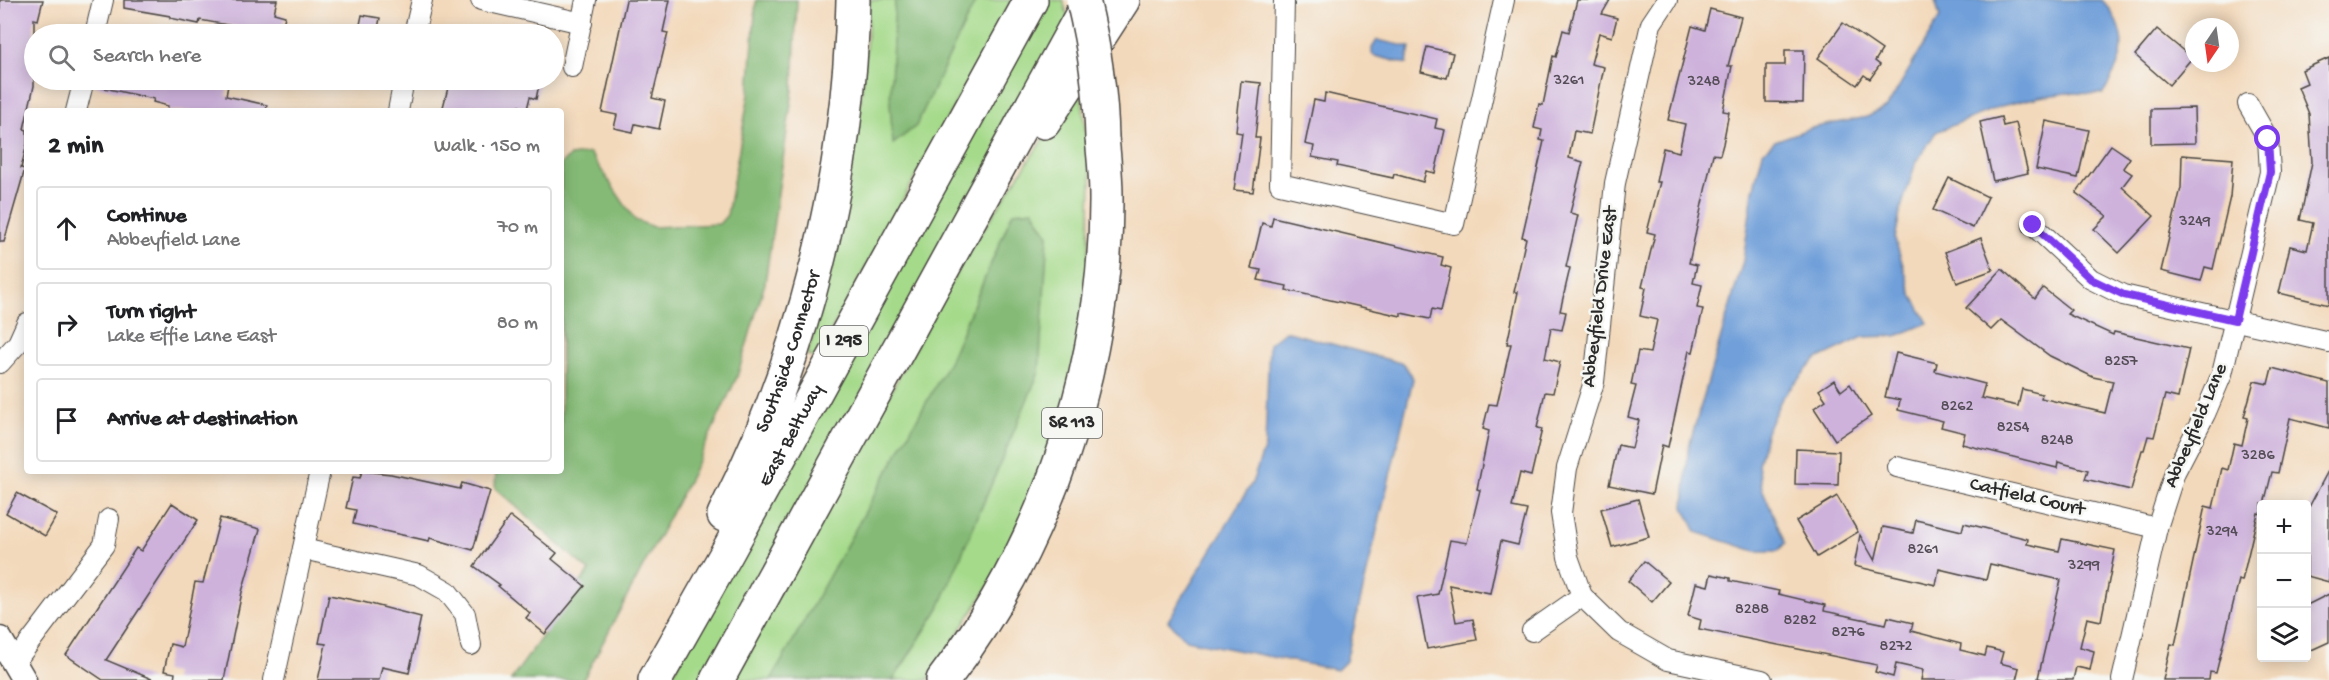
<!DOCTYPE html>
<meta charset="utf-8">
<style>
:root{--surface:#fff;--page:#f2f2f2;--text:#202124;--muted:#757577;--line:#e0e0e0}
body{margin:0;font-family:"Gochi Hand",sans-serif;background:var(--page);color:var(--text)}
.controls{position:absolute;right:18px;bottom:18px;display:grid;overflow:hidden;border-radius:6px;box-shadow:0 3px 15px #0003}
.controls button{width:54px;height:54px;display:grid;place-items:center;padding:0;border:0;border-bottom:2px solid var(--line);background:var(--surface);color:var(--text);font:30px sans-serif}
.compass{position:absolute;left:2185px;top:18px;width:54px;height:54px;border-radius:50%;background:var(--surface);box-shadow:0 3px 15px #0003;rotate:193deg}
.stop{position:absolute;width:18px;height:18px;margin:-14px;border:4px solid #7c3aed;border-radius:50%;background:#fff}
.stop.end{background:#7c3aed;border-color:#fff;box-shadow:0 2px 6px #0008}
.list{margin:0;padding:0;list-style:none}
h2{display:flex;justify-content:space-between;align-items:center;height:78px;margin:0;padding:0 24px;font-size:26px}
h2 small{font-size:20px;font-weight:400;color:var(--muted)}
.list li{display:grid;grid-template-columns:39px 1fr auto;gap:18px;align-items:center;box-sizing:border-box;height:84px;margin:0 12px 12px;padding:0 12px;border:2px solid var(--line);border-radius:6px}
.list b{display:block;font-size:22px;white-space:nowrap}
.list p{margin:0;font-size:20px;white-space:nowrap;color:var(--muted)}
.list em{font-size:20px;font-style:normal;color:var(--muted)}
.icon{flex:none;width:33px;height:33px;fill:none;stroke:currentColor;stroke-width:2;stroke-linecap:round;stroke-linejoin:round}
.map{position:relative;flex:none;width:2329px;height:680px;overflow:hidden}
.search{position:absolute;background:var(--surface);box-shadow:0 3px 15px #0003;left:24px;top:24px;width:540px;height:66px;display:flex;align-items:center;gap:15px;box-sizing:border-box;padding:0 21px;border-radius:33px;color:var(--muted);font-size:22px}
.panel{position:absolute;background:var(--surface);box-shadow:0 3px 15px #0003;left:24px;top:108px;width:540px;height:366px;border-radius:6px}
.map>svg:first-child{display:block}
.green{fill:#a5da8a;stroke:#68825a;stroke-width:1.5}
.forest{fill:#84ba76;stroke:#587250;stroke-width:1.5}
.water{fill:#6f9fd9;stroke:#4d6582;stroke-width:1.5}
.building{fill:#ceb2dc}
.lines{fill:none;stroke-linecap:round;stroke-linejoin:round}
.minor-casing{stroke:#494541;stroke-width:22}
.tertiary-casing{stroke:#494541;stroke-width:27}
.motorway-casing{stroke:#494541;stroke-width:36}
.minor{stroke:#fff;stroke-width:20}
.tertiary{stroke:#fff;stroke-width:24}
.motorway{stroke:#fff;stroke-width:33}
.motorway-bridge-casing{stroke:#494541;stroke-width:36;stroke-linecap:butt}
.motorway-bridge{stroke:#fff;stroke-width:33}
.route{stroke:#7c3aed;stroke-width:8}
.labels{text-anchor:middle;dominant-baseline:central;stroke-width:5;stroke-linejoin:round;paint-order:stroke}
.number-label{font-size:16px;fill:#544d57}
.shield{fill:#f6f6f2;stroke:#686867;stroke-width:1.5}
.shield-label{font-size:18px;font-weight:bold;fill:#2b2b2b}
.street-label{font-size:20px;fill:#2b2b2b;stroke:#f6f6f2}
</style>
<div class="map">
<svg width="2329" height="680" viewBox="0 0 2329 680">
<rect width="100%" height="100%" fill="#f6f6f2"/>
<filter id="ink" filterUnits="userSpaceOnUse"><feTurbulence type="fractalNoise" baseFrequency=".0167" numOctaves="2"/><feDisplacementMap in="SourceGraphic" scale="12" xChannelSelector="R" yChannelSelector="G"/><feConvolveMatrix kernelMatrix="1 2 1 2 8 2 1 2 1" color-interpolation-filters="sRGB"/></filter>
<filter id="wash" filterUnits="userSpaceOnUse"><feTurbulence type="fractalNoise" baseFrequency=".008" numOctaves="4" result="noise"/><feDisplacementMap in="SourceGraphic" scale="24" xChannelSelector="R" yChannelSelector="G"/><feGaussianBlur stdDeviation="1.35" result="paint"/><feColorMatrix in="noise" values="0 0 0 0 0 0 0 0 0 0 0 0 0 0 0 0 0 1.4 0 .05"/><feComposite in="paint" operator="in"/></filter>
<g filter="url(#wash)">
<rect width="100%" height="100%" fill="#f3d9bb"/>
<g class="green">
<path d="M870,0H1012L816,358L807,355C844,242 862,118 870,0Z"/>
<path d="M1042,0H1063L1069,21L705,680H670Z"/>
<path d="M1080,83L1091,179L1088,272L1068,398L1007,558L928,680H893L939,608L1013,212L950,360L776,673L771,680H731L966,256Z"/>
</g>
<g class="forest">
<path d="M756,0H797L793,90L765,283L737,377L692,474L583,680H511L589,571L495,488L496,471H561V164L570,156L590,153L635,220L653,227L719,224L727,215L749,94Z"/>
<path d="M895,0H976L916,126L893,144L890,103Z"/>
<path d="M1033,210L1048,235L1039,372L939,608L893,680H771L950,360L1013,212Z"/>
</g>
<g class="water">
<path d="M1935,0H2102C2116,14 2126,39 2120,58C2117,70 2109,82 2103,94L2067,93L2039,97L2001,106L1936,132L1916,162L1901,208L1895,239L1912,295L1928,323L1896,336L1863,337L1815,360L1782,398L1768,428L1758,464L1762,488L1785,543L1778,551H1755L1696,532L1684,507L1688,450L1743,261L1753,191L1763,152L1775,141L1811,128L1867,117L1887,107L1940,17Z"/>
<path d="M1377,40L1410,47L1407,64L1375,56L1372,54V48Z"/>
<path d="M1285,331L1404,364L1413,379L1346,661L1337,670L1186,640L1168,621L1252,483L1265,446L1269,344Z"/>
</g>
<g id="blocks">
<g class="building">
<path d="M0,0H43L38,20L34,19V86L24,129L27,130V144L21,168L25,169L4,242H0Z"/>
<path d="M124,0H277L274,13L285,16L281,34H249L250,29L200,20L199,24L170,18V16L124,8Z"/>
<path d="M626,0H670L663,32L668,33L652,98L665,101L659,129L635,124L633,132L614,128L617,115L602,112Z"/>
<path d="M1577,0H1610L1602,14L1617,18L1612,37L1599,33L1591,64L1604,67L1590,134L1574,131L1569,158L1583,162L1570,213L1578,215L1566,267L1570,268L1560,311L1566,312L1562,330L1551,328L1545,358L1560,362L1553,393L1545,392L1537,428L1542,429L1531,476L1520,473L1512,507L1527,510L1518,545L1501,541L1490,593L1449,585L1456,622L1473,619L1477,640L1427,649L1417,598L1438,594L1450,540L1467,543L1480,490L1477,489L1489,431L1483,429L1489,404L1497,405L1511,344H1507L1518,292H1514L1526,238L1522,237L1544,141L1540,140L1542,130L1534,128L1539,104L1543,105L1553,56L1556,57L1563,30L1569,32Z"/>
<path d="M1710,9L1741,17L1728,66H1732L1723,111L1729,112L1723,144L1720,155L1713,154L1689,263L1697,265L1693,283L1702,285L1697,308L1703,309L1693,352L1689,351L1668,447L1662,445L1652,494L1609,485L1618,445L1632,448L1639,420L1628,417L1636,386L1631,385L1638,351L1650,353L1657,320L1640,316L1646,288L1642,287L1655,234L1647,232L1660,182H1656L1663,148L1679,152L1685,124L1668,120L1692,26L1705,30Z"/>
<path d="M362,15L380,18L377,34H358Z"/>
<path d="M1843,23L1882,50L1875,61L1880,65L1870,79L1864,75L1857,85L1818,58Z"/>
<path d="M2157,29L2192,58L2169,85L2135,55Z"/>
<path d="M1427,47L1453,53L1447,78L1421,72Z"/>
<path d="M1785,50H1804L1803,103L1766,102V65H1785Z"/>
<path d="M2329,58V305L2279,293L2290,246L2307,250L2313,223L2300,220L2312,162L2309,114L2298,87L2307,83L2302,70Z"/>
<path d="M96,80H229L226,96L267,105L266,111H167L168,106L153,102L154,99L95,86Z"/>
<path d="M450,80H540L536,99L530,97L527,109L519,106L518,111H442Z"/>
<path d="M1241,81L1261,83L1255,138H1260L1253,192L1234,190L1242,133L1236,132Z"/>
<path d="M1325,93L1437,119L1435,128L1445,130L1435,173L1426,171L1423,182L1394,174L1393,178L1337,166L1338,162L1312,157L1314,146L1305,144L1314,100L1324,102Z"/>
<path d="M2194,108L2195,143L2151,144V109Z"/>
<path d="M2001,117L2003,126L2016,123L2028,173L1993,181L1980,122Z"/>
<path d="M2046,121L2089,130L2078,178L2036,169Z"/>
<path d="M2111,145L2130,158L2123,168L2132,174L2122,187L2154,216L2119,253L2094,229L2107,216L2076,193Z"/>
<path d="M2182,155L2233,159L2230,197L2213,269L2205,267L2201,281L2161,271L2181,188Z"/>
<path d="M1949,178L1988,197L1973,228L1933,210Z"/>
<path d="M1273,217L1443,257L1441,265L1451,268L1441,311L1432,309L1430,319L1401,313V316L1286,290L1287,286L1258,280L1261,270L1251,268L1262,223L1271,226Z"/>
<path d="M1981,238L1993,270L1957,283L1945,252Z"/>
<path d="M2002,269L2035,299L2043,288L2071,310L2067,314L2113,335L2114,332L2189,349L2178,398L2165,395L2154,437L2148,436L2144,450H2142L2131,490L2085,479L2088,470L2058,462L2057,468L1962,444L1965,433L1941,427L1943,421L1898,410L1900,400L1885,397L1896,353L1937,363L1935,371L1985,384L1981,398L2018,406L2022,389L2042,394L2041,398L2105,413L2113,381L2093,377L2050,356L2001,320L1991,330L1966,308Z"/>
<path d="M2272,368L2329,383V428L2290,418L2278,473L2272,472L2264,504H2262V514L2258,513L2242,581L2239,580L2216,673L2210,672L2209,680H2163L2171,644L2175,645L2205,506L2213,508L2222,468L2228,470L2234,443L2242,445L2248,418L2244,417L2254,381L2268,384Z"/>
<path d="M1834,380L1841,391L1850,384L1871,416L1835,440L1814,408L1826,400L1819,390Z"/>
<path d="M1796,449L1839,451L1838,485L1795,484Z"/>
<path d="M2329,469V582L2307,576V511Z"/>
<path d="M362,471L391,474L460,489L462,483L490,491L473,550L430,538L429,541L353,524L356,510L346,508L353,477L360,478Z"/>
<path d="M17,493L57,515L45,536L6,513Z"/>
<path d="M1837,496L1858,532L1817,557L1796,521Z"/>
<path d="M1638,499L1649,537L1612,547L1601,509Z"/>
<path d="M172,503L198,520L106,660L154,680H103L66,655L136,548L141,551Z"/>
<path d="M510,516L557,553L552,559L585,586L545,634L526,618L530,613L498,586L500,585L474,566Z"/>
<path d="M220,518L260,529L242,592L224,680H174L175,673L164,671L170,644L182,647L195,582L203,583Z"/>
<path d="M1916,520L1962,531L1964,523L2028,539L2027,544L2059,551L2062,539L2115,550L2101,621L2087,618L2080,647L2094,651L2090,670L2076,667L2073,680H2048L2038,678L2061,580L1990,564L1986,580L1939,569L1936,585L1854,566L1860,535L1875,561L1883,527L1913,533Z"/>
<path d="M1644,561L1669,582L1652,602L1628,581Z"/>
<path d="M1711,574L1730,578V581L1779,591L1778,594L1825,605L1824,611L1886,624L1888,617L1913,623L1911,631L1961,644L1960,650L1985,656L1987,648L2003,652L2000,663L2019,668L2016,680H1921L1923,670L1896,664L1893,677L1875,672L1877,665L1699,629L1701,620L1688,616L1696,583L1708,586Z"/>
<path d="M2329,594V642L2307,652V605Z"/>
<path d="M329,595L363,602L421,617L409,673L382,667L379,680H318L326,644L319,643Z"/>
</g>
</g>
</g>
<g filter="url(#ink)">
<use href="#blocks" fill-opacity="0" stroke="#494541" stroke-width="1.5"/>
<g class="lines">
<defs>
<g id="minor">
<path d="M481,0L582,23"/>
<path d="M1284,0L1280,184L1454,224L1504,0"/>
<path d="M1667,0L1651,24L1615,183L1594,382L1567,468L1561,513L1568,557L1582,596L1619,632L1668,660L1762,680"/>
<path d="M95,34L103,0"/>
<path d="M414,34L422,0"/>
<path d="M572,67L586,0"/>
<path d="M76,111L84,80"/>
<path d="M398,111L404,80"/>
<path d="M2033,225L2091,279L2123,295L2329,342"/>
<path d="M0,363L18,343L27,323"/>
<path d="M1897,467L2157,528"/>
<path d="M303,549L419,575L447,591L465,614L471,645"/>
<path d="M1532,631L1582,596"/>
<path d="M14,663L104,545L109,519"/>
<path d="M274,680L320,471"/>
<path d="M2122,680L2157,528L2175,472L2205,414L2222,374L2270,172L2268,139L2248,104"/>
</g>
<path id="tertiary" d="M0,639L24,680"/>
<g id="motorway">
<path d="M1044,122L1123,0"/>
<path id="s1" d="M724,515C803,359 850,175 853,0"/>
<path id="s2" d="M655,680L728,551L1031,0"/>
<path d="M717,680L1090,0"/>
<path d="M943,680C1046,546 1107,367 1106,197C1106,177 1104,157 1102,138"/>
</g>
</defs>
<use href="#minor" class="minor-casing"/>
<use href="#tertiary" class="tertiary-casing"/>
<use href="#motorway" class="motorway-casing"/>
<use href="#minor" class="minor"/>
<use href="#tertiary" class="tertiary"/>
<use href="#motorway" class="motorway"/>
<defs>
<path id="motorway-bridge" d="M1083,0C1094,46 1101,90 1102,138"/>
</defs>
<use href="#motorway-bridge" class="motorway-bridge-casing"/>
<use href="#motorway-bridge" class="motorway-bridge"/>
</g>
</g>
<g class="lines" filter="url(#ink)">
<path class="route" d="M2033,225L2091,279L2124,295L2235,320L2270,172L2268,139"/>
</g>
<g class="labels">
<g class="number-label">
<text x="1569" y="81">3261</text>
<text x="1704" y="82">3248</text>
<text x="2195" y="222">3249</text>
<text x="2121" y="362">8257</text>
<text x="1957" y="407">8262</text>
<text x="2013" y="428">8254</text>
<text x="2057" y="441">8248</text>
<text x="2258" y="456">3286</text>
<text x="2222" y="532">3294</text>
<text x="1923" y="550">8261</text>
<text x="2084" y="566">3299</text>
<text x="1752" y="610">8288</text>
<text x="1800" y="621">8282</text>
<text x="1848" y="633">8276</text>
<text x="1896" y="647">8272</text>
</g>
<g class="shield">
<rect x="820" y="326" width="48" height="30" rx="4.5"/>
<rect x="1042" y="408" width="60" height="30" rx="4.5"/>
</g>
<g class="shield-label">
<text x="844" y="341">I 295</text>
<text x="1072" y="423">SR 113</text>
</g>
<g class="street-label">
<text transform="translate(1601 297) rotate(-83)">Abbeyfield Drive East</text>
<text stroke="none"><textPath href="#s1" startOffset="176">Southside Connector</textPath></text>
<text transform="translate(2197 426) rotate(-67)">Abbeyfield Lane</text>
<text stroke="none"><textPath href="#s2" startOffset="280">East Beltway</textPath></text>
<text transform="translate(2027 498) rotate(13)">Catfield Court</text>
</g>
</g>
</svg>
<div class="controls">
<button>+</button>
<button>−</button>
<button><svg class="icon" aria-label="layers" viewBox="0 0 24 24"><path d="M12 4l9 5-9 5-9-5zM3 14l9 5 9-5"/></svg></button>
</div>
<svg class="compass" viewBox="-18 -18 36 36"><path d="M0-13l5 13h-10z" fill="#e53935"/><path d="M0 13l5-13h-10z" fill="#757577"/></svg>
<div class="stop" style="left:2268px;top:139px"></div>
<div class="stop end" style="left:2033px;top:225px"></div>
<div class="search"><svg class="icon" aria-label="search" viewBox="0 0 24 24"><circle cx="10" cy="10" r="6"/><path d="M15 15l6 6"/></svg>Search here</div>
<section class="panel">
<h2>2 min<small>Walk · 150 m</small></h2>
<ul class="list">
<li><svg class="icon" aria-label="ahead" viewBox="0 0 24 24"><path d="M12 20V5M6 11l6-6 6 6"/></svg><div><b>Continue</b><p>Abbeyfield Lane</p></div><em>70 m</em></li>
<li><svg class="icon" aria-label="right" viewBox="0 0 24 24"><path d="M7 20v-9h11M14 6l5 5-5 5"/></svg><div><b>Turn right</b><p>Lake Effie Lane East</p></div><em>80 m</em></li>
<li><svg class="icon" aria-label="arrive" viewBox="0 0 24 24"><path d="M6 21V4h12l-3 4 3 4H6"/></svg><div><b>Arrive at destination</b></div></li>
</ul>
</section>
</div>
